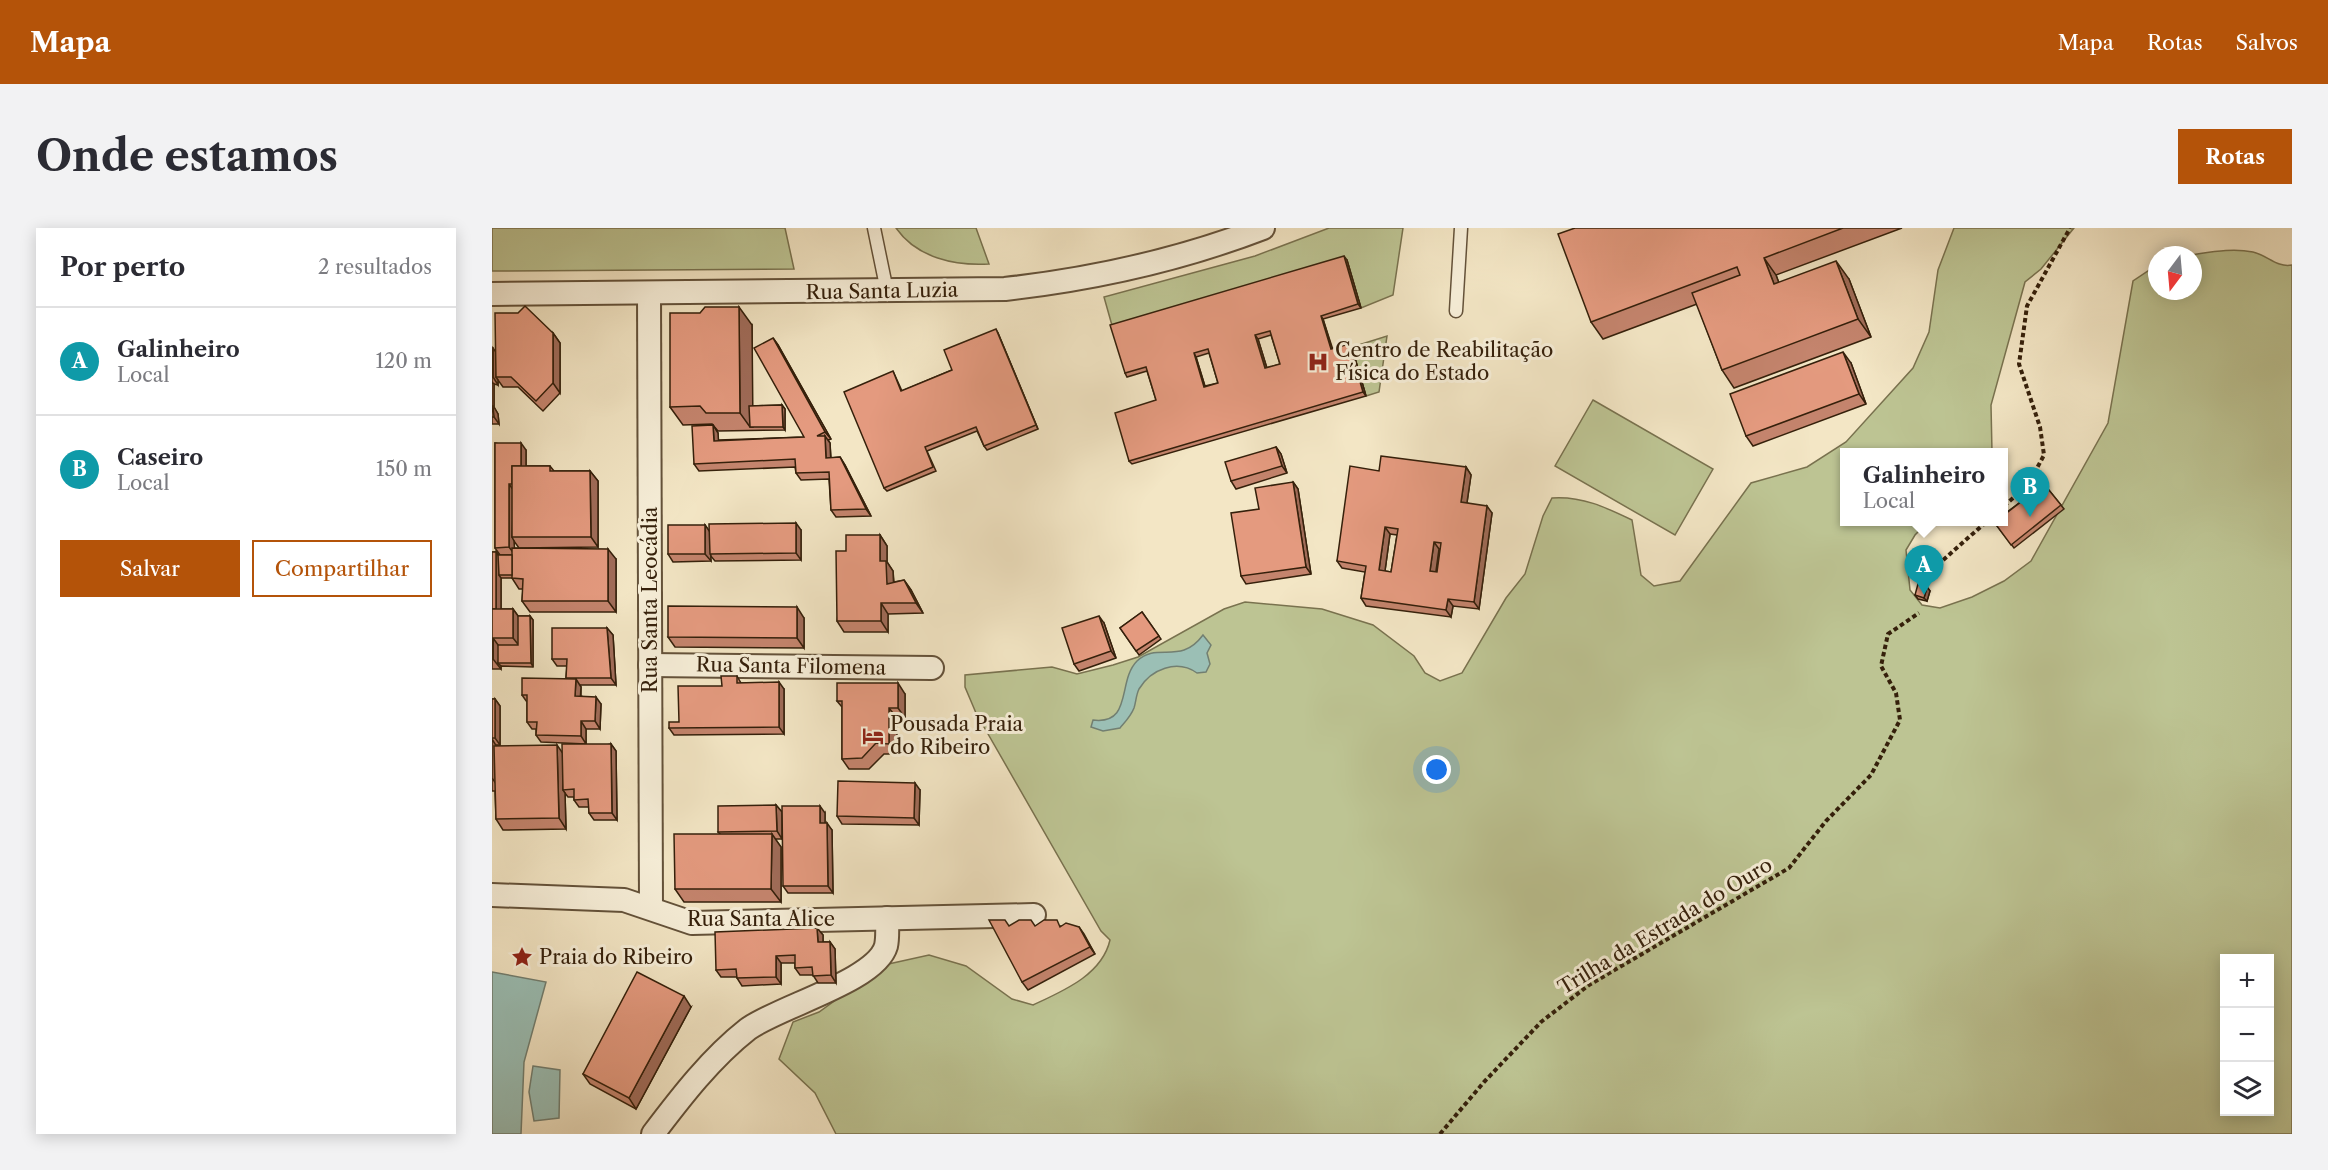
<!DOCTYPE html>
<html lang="pt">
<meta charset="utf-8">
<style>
:root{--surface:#fff;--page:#f2f2f3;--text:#2b2b33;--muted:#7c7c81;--line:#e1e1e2;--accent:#b45309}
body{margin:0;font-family:"Libre Caslon Text",serif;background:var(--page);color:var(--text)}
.controls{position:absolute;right:18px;bottom:18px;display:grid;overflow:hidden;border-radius:0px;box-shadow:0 3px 15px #0003}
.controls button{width:54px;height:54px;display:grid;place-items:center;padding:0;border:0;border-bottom:2px solid var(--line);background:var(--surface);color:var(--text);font:30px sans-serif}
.compass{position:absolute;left:1656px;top:18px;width:54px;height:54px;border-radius:50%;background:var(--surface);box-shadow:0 3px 15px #0003;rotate:196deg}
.you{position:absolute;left:945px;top:542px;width:21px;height:21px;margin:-15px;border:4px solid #fff;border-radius:50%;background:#1a73e8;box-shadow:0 0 0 9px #1a73e833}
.badge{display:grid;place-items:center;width:39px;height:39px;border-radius:50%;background:var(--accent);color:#fff;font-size:20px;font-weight:700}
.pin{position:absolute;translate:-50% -50px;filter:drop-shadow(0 2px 3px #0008)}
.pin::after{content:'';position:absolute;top:32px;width:21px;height:18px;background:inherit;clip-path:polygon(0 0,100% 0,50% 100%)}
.popup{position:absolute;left:1348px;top:220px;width:168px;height:78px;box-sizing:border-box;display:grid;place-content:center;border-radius:0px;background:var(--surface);filter:drop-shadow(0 2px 4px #0005);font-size:20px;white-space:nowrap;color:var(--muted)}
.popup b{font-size:22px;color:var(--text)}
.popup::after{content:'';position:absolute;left:50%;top:100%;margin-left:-12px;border:12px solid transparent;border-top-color:var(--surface)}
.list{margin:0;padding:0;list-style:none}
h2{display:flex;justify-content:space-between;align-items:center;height:78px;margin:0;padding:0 24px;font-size:26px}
h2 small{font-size:20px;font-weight:400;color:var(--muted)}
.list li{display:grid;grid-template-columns:39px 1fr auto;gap:18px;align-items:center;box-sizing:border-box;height:108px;padding:0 24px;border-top:2px solid var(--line)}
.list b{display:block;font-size:22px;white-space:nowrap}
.list p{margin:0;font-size:20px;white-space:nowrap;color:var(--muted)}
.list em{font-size:20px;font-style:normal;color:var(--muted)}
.actions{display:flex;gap:12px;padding:18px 24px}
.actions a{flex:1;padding:14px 0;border:2px solid var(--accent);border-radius:0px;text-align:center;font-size:21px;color:var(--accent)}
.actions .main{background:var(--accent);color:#fff}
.icon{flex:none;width:33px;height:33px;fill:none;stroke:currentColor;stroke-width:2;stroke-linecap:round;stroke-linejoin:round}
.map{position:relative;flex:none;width:1800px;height:906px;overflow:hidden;border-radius:0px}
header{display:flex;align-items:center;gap:36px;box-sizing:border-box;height:84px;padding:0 30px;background:var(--accent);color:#fff}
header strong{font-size:28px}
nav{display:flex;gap:33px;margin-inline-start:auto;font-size:21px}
.intro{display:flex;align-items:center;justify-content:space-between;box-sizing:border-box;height:144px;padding:0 36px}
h1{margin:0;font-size:42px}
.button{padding:15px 27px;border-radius:0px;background:var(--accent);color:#fff;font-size:21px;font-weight:700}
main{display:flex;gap:36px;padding:0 36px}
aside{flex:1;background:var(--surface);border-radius:0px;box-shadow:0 3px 15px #0003}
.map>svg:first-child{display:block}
.green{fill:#bdc493;stroke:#79724f;stroke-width:1.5;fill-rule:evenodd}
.water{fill:#9bbfb5;stroke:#727f71;stroke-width:1.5}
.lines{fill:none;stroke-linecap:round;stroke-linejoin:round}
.lane-casing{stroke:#64523a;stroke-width:15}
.street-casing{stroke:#64523a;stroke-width:26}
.path{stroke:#35200b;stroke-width:4;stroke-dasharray:4.5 3;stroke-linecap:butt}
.lane{stroke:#f7efd9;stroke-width:12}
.street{stroke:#f7efd9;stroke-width:22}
.wall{fill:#c4846d;stroke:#35200b;stroke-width:1.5;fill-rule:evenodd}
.shaded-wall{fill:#a06c59;stroke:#35200b;stroke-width:1.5}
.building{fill:#e49a7f;stroke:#35200b;stroke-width:1.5;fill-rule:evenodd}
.labels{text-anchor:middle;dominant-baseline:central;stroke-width:6;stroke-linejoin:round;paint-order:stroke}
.street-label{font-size:20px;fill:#35200b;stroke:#f7efd9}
.poi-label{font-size:20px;fill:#35200b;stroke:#f7efd9;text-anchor:start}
</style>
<header>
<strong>Mapa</strong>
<nav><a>Mapa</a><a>Rotas</a><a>Salvos</a></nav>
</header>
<div class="intro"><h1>Onde estamos</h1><a class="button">Rotas</a></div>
<main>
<aside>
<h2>Por perto<small>2 resultados</small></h2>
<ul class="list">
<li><span class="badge" style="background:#0f9aa8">A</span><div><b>Galinheiro</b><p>Local</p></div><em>120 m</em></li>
<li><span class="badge" style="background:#0f9aa8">B</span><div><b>Caseiro</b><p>Local</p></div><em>150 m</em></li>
</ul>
<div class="actions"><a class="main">Salvar</a><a>Compartilhar</a></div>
</aside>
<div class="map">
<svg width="1800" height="906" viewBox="0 0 1800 906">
<rect width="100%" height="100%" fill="#f3e6c5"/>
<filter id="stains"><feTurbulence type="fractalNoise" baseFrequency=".00333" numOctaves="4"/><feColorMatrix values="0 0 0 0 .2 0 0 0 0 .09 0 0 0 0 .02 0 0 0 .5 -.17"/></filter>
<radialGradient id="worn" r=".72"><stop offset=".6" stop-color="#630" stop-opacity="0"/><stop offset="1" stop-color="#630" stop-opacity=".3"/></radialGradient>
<g class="green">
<path d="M0,0H293L302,41L0,43Z"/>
<path d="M404,0H484L497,36C463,38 425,30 404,0Z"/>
<path d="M837,0H911L901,67L869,80L854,32L621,101L612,69L763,28Z"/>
<path d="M1462,0H1582L1549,41L1533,54L1499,177L1500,224H1352V294H1436L1423,307L1414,322L1418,362L1430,377L1448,380L1480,369L1512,353L1539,333L1616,195L1641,53L1665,37V63H1701L1699,27C1720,24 1740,20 1761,24C1775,27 1785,40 1800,37V906H344L323,865L287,831L301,794L327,784L392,737L437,727L474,738L520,771L541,777C571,763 610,747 618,712L609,703L484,485L473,459V447L560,439L585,446L621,437L646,429L732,381L753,374L830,381L881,397L922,428L933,445L948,453L970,445L1014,370L1033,346L1051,288L1060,270C1090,268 1113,279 1140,292L1149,347L1162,358L1188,353L1259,255L1315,239L1354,214L1421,140L1437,104L1446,42ZM1732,730H1778V884H1732Z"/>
<path d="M895,108L887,164L874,168L860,119Z"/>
<path d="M1101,172L1221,241L1183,307L1063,238Z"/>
</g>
<g class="water">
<path d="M711,407L719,417L715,425L718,436L714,444L705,445C685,431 659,441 647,461C644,467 644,474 642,480C639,488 633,494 628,500L611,503L599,499L601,492C641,497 625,453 645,433C666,413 688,438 711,407Z"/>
<path d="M0,744L54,754L32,834L29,906H0Z"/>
<path d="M41,838L68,842L67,890L42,893L37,864Z"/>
</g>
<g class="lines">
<defs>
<g id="lane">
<path d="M382,0L395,63"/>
<path d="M964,83L969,0"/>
</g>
<g id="street">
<path d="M157,65L159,680"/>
<path d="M0,66L513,61C602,51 688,32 771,0"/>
<path d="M158,437L440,440"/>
<path d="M0,667L132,672L200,695L542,687"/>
<path d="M161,906C189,869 219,830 256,801C288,778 384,753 394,718C396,709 395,699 395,690"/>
</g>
</defs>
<use href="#lane" class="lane-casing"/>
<use href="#street" class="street-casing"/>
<g class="path">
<path d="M1512,278L1536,257L1552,227L1548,199L1527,136L1535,78L1578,0"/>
<path d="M1440,342L1494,294"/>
<path d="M948,906L992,854L1049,794L1097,757L1297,640L1334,593L1379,547L1408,492L1404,465L1389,438L1396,406L1427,385"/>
</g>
<use href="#lane" class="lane"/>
<use href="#street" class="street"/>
</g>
<g class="wall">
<path d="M1083,0H1410L1284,47L1287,55L1357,51L1379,109L1242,160L1230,142L1205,76L1111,111L1099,94Z"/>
<path d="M855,32L869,80L831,91L840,121L857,116L860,120L874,168L640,236L637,233L664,172L655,143L635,149L633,145ZM779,107L788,136L775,140L766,111ZM717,125L726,155L713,158L704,129Z"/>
<path d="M260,97V178L290,177L293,181V202L226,203L220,196L191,197L178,179Z"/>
<path d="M61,105L68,115V165L51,183L26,159H11L6,152V157L2,156V179L6,186L7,196H0V120L3,124Z"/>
<path d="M506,105L546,201L495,222L492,218L485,203L435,223L444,243L395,263L392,260L401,143L410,163L460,142Z"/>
<path d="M281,110L286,117L339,211L336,212L338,215L339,230L348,229L353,237L379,288L344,289L339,282L337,251L309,252L304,245L303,239L207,243L202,236L221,197L226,205V212L312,209Z"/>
<path d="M1359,135L1374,176L1261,218L1254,208Z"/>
<path d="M3,215L34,222V238H58L62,243H98L106,253V319L27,320L22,313V320L124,331V384H38L30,373L31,361H27L20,350H9V381H21L26,388H38L41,392V439L9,438V441H0V324H4L6,327H20H8L3,320Z"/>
<path d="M784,219L789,226L795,245L744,261L739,253Z"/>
<path d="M974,239L979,247L975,275L1000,285L987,381L961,378L959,389L874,378L869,370L873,344L850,340L845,333L887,243ZM898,306L905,307L899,344L893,343ZM947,321H948L945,344H944Z"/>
<path d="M801,254L806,261L819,346L754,356L749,348Z"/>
<path d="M1552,256L1572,281L1522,320L1502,294Z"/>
<path d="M213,297L217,303L309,302V332L223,333L218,327L219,333L181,334L176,326Z"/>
<path d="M388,307L395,318V334L401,343L402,354L412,352L419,362L431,385L396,386V404H352L345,393L354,323Z"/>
<path d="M1435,359L1438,363L1435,373L1426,371L1423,367Z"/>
<path d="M650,384L669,411L647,427L628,400Z"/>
<path d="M312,390V420L183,419L176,409Z"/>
<path d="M612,395L624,430L587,443L582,436Z"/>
<path d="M115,400L121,407L124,457H88L89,459V468L109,476L108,501H94V516L49,514L44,507V501H40L35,494V474L30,467L75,451L74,450L75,438H65L60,431Z"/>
<path d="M245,448L249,455L292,461V506L182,507L177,500L187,494L230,458Z"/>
<path d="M413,466V490H405V526H392L377,541H357L350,531V479L345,473Z"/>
<path d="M0,471H3L8,478V517H4V518L70,525L119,516L124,523L125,592H102L97,585V579H87L82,572V569H76L73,565L74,601L11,602L4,591L3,563H0Z"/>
<path d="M428,562L427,597L350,596L345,588Z"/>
<path d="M284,577L290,584V611H283L289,619V674H192L183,661L228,606L226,604Z"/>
<path d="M333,585V595L340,602L341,665H296L291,658Z"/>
<path d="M517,698H569L587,699L603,726L536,762L530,754Z"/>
<path d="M325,700L331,707V714H338L343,721L344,755H326L321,747H308L303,740V735H289V756L250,758L245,750V749H229L224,742Z"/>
<path d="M199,779L144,881L98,856L91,846Z"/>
</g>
<g class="shaded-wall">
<path d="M852,28L855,32L869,80L866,76Z"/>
<path d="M1272,30L1284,47L1294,74L1282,56Z"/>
<path d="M1344,33L1357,51L1379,109L1366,91Z"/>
<path d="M247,79L260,97L261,199H258L248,185Z"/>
<path d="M829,88L831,91L842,125L839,121Z"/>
<path d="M504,101L506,105L546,201L544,197Z"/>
<path d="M61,105L68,115V165L61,155Z"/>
<path d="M763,107L766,111L776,144L773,140Z"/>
<path d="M281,110L286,117L339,211L333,204Z"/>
<path d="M857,116L860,120L874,168L871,164Z"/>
<path d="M1,120L6,127L4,149L6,152V157L1,149Z"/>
<path d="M1351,124L1359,135L1374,176L1367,166Z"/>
<path d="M702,125L704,129L714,162L712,159Z"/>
<path d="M0,154L2,156V179L6,186L7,196L2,189L0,183Z"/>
<path d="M290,177L293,181V202L291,199Z"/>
<path d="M221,197L226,205L227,220L222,213Z"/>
<path d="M333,208L338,215L339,237L334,230Z"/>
<path d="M29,215L34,222V248L29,241Z"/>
<path d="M784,219L789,226L795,245L790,238Z"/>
<path d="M348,229L353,237L379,288L374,281Z"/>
<path d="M974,239L979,247L974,281L969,274Z"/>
<path d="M98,243L106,253V319L99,309Z"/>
<path d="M801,254L806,261L819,346L814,339Z"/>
<path d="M17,256L22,263L20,309L22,313L23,327L17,319Z"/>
<path d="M995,278L1000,285L987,381L982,374Z"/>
<path d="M304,295L309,302V332L304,325Z"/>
<path d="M213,297L218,304L219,333L213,326Z"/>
<path d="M893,299L898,306L892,350L887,342Z"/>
<path d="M388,307L395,318V334L401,343L402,366L395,356L388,333Z"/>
<path d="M942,314L947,321L943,350L938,343Z"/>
<path d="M116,321L124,331V384L116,373Z"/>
<path d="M4,324L9,331L7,347L9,350V392L4,385Z"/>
<path d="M412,352L419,362L431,385L424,375Z"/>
<path d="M1435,359L1438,363L1435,373L1432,370Z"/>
<path d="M956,371L961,378L959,389L954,382Z"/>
<path d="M389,375L396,386V404L389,393Z"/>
<path d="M305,379L312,390V420L305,410Z"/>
<path d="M21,381L29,392V420L21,410Z"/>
<path d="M38,388L41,392V439L39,435Z"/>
<path d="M607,388L612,395L624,430L619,423Z"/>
<path d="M115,400L121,407L124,457L119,450Z"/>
<path d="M1,410L9,421L6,435L9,438V441L1,431Z"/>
<path d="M84,451L89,459L88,475L83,468Z"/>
<path d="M287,454L292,461V506L287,499Z"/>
<path d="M406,455L413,466V490L406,480Z"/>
<path d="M104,469L109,476L108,501L103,493Z"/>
<path d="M3,471L8,478V517L3,510Z"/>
<path d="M397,480L405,490V526L397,516Z"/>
<path d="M89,493L94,501V516L89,508Z"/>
<path d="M0,511L8,524L9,563L0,550Z"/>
<path d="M119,516L124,523L125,592L120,585Z"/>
<path d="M65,517L72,527L71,562L73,565L74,601L67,590Z"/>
<path d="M423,555L428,562L427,597L422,590Z"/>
<path d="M284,577L290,584V611L285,603Z"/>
<path d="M328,578L333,585V603L328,595Z"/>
<path d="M335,595L340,602L341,665L336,658Z"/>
<path d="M280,606L289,619V674L279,661Z"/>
<path d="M587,699L592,706L603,726L598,719Z"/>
<path d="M325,700L331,707V722L326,714Z"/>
<path d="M338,714L343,721L344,755L339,747Z"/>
<path d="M284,728L289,735V756L284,749Z"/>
<path d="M192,768L199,779L144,881L137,870Z"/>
</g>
<g class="building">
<path d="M1083,0H1351L1272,30L1282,56L1344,33L1366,91L1230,142L1200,65L1248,47L1245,39L1099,94L1066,6Z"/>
<path d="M852,28L866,76L829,88L839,121L857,116L871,164L637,233L623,185L664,172L654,139L633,145L618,97ZM778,103L788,136L773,140L763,107ZM716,121L726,155L712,159L702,125Z"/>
<path d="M33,78L61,105V155L44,173L19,149H4L3,85H26Z"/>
<path d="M213,79H247L248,185H214L208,178L178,179V85H208Z"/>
<path d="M504,101L544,197L492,218L484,199L433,219L441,239L392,260L352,164L401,143L409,163L460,142L452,122Z"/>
<path d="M281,110L333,204L325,208H333L334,230L348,229L374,281L339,282L337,244L304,245L303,231L202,236L200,198L221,197L222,213L312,209L262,120Z"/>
<rect x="0" y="120" width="1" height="29"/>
<path d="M1351,124L1367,166L1254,208L1238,166Z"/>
<path d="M290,177L291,199H258L257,178Z"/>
<path d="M0,178H1L2,189H0Z"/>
<path d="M3,215H29V238H20V256H17V319L3,320Z"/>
<path d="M784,219L790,238L739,253L733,234Z"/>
<path d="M889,228L974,239L969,274L995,278L982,374L956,371L954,382L869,370L874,338L845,333L858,238L887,243ZM893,299L906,301L899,344L887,342ZM942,314L949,315L945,344L938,343Z"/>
<path d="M20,238H58V243H98L99,309H20Z"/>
<path d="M801,254L814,339L749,348L739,285L767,281L763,260Z"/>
<path d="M1552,256L1569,277L1519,317L1502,294H1512V287Z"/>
<path d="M304,295V325L218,326L217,296Z"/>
<rect x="176" y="297" width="37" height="29"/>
<path d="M354,307H388V333H394L395,356L412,352L424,375H389V393H345L344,323H354Z"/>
<path d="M20,320L116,321V373H30L31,351L20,350Z"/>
<rect x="0" y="324" width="4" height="57"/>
<path d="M6,327H20V347H7Z"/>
<path d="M1426,356L1435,359L1432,370L1423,367Z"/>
<path d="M176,378L305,379V410L176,409Z"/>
<path d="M0,381H21V410H1V431H0Z"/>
<path d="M650,384L667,408L644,423L628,400Z"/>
<path d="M26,388H38L39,435H6V417H26Z"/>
<path d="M607,388L619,423L582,436L570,400Z"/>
<path d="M60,400H115L119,450H74L75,431H60Z"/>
<path d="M229,448H245V455L287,454V499L177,500V494H187L186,458H230Z"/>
<path d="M30,450L84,451L83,468L104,469L103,493H89V508L44,507L45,494H35V467H30Z"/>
<path d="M345,455H406V480H397V516L384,515L370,530L350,531V473H345Z"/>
<rect x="0" y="471" width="3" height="39"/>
<path d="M70,516H119L120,585H97L96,571L82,572V561L71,562Z"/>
<path d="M65,517L67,590L4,591L2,518Z"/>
<path d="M346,553L423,555L422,590L345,588Z"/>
<path d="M284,577L285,603L226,604V578Z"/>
<path d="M290,578H328V595H335L336,658H291Z"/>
<path d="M182,606H280L279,661H183Z"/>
<path d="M497,692H513L517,698L527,692H539L543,698L552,692H565L568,699L574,695L587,699L598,719L530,754Z"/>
<path d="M325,700L326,714H338L339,747L321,748L320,739L303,740V727L284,728V749L245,750L244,741L224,742L223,704Z"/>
<path d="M145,744L192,768L137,870L91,846Z"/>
</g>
<defs>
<symbol id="hospital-bare" viewBox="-9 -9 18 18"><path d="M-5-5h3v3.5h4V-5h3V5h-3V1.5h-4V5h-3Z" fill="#8f2418" stroke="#f7efd9" stroke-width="2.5" paint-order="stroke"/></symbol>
<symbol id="hotel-bare" viewBox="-9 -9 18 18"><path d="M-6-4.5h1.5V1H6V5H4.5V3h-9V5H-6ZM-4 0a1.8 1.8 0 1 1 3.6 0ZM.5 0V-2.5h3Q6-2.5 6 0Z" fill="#8f2418" stroke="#f7efd9" stroke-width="2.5" paint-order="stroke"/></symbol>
<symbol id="sight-bare" viewBox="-9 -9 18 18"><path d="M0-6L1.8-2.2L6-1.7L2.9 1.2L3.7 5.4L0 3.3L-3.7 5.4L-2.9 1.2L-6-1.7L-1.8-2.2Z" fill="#8f2418" stroke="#f7efd9" stroke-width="2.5" paint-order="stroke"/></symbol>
</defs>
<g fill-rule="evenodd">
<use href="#hospital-bare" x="811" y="119" width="30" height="30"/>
<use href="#hotel-bare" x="366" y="493" width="30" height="30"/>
<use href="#sight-bare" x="15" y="714" width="30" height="30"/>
</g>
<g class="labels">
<g class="street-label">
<text transform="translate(390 63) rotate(-1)">Rua Santa Luzia</text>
<text transform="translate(158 372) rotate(-90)">Rua Santa Leocádia</text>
<text transform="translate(299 438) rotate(1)">Rua Santa Filomena</text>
<text x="269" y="691">Rua Santa Alice</text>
<text transform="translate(1173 698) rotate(-31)">Trilha da Estrada do Ouro</text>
</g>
<g class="poi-label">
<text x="843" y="122">Centro de Reabilitação<tspan x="843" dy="23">Física do Estado</tspan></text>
<text x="398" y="496">Pousada Praia<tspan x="398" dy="23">do Ribeiro</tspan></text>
<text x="47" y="729">Praia do Ribeiro</text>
</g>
</g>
<rect width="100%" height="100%" filter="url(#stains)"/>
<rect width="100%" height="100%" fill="url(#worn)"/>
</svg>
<div class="controls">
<button>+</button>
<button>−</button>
<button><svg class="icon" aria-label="layers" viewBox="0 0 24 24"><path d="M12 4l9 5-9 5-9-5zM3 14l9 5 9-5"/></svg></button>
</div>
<svg class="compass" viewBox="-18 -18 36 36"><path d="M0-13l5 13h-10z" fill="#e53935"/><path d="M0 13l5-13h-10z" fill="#7c7c81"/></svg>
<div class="you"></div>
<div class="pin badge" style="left:1432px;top:367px;background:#0f9aa8">A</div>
<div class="popup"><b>Galinheiro</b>Local</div>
<div class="pin badge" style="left:1538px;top:289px;background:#0f9aa8">B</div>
</div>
</main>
